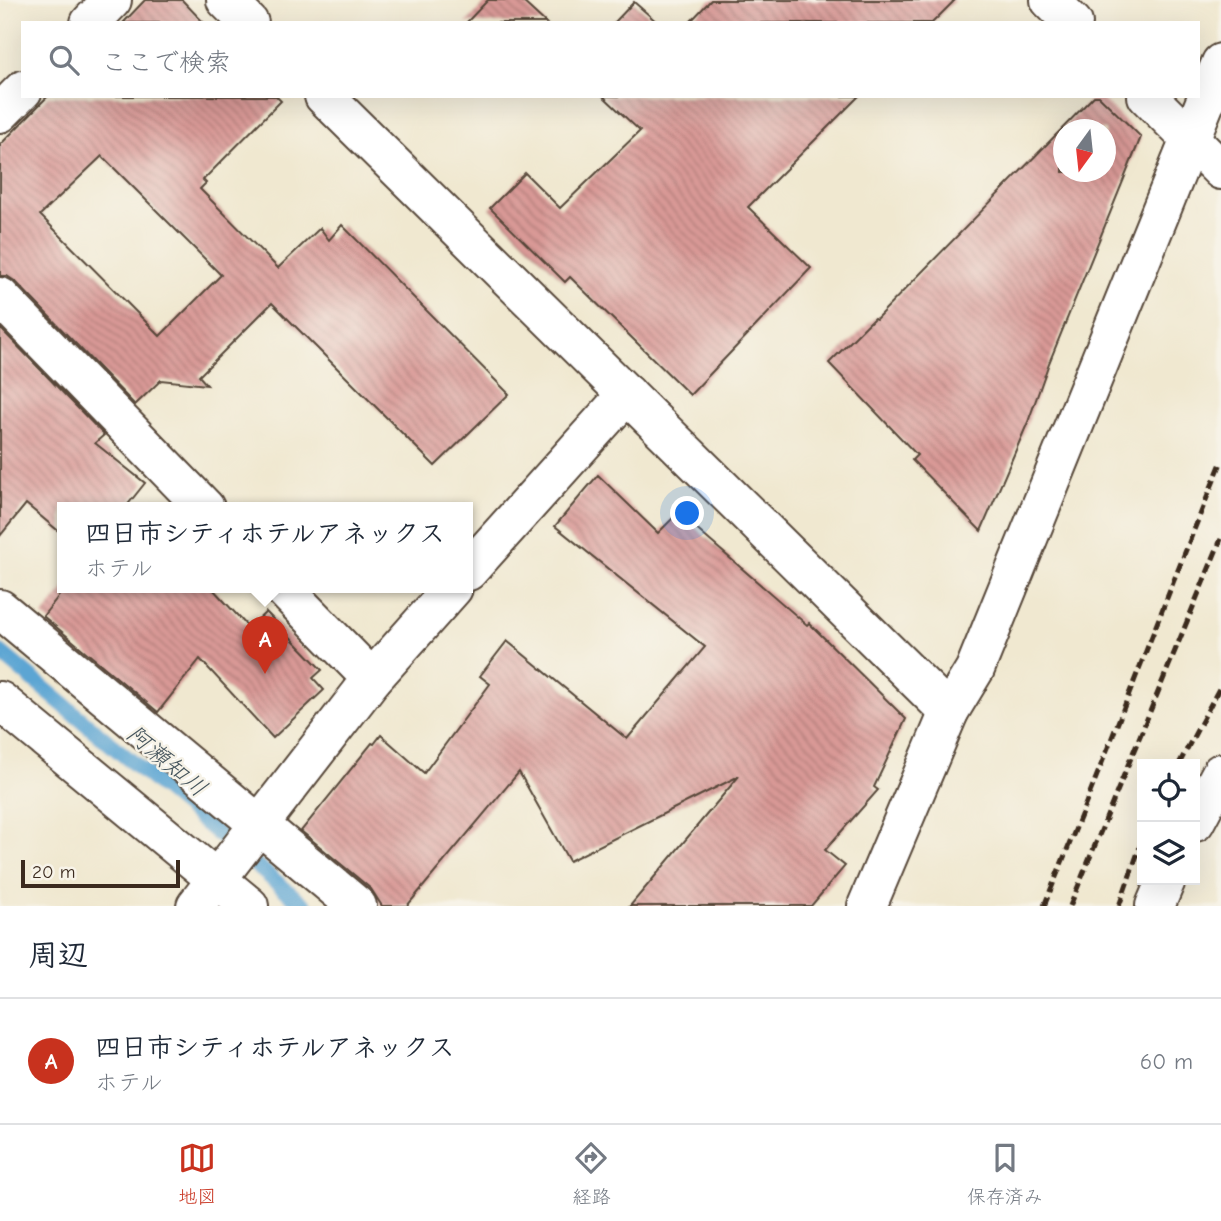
<!DOCTYPE html>
<html lang="ja">
<meta charset="utf-8">
<style>
:root{--surface:#fff;--page:#f2f2f3;--text:#1f2937;--muted:#747a83;--line:#e0e1e3;--accent:#c8321e}
body{margin:0;font-family:"Comic Neue","Klee One",sans-serif;background:var(--page);color:var(--text)}
.controls{position:absolute;right:21px;bottom:21px;display:grid;overflow:hidden;border-radius:0px;box-shadow:0 7px 28px #0002}
.controls button{width:63px;height:63px;display:grid;place-items:center;padding:0;border:0;border-bottom:2px solid var(--line);background:var(--surface);color:var(--text);font:35px sans-serif}
.compass{position:absolute;left:1053px;top:119px;width:63px;height:63px;border-radius:50%;background:var(--surface);box-shadow:0 7px 28px #0002;rotate:195deg}
.scale{position:absolute;left:21px;bottom:18px;width:159px;box-sizing:border-box;padding-left:7px;border:4px solid #3b2a1e;border-top:0;font-size:19px;line-height:24px;white-space:nowrap;color:#3b2a1e;-webkit-text-stroke:5px #f7f3e8;paint-order:stroke}
.you{position:absolute;left:688px;top:514px;width:24px;height:24px;margin:-18px;border:5px solid #fff;border-radius:50%;background:#1a73e8;box-shadow:0 0 0 10px #1a73e833}
.badge{display:grid;place-items:center;width:46px;height:46px;border-radius:50%;background:var(--accent);color:#fff;font-size:23px;font-weight:700}
.pin{position:absolute;translate:-50% -58px;filter:drop-shadow(0 2px 4px #0008)}
.pin::after{content:'';position:absolute;top:37px;width:24px;height:21px;background:inherit;clip-path:polygon(0 0,100% 0,50% 100%)}
.popup{position:absolute;left:57px;top:502px;width:416px;height:91px;box-sizing:border-box;display:grid;place-content:center;border-radius:0px;background:var(--surface);filter:drop-shadow(0 2px 5px #0005);font-size:23px;white-space:nowrap;color:var(--muted)}
.popup b{font-size:26px;color:var(--text)}
.popup::after{content:'';position:absolute;left:50%;top:100%;margin-left:-14px;border:14px solid transparent;border-top-color:var(--surface)}
.list{margin:0;padding:0;list-style:none}
h2{display:flex;justify-content:space-between;align-items:center;height:91px;margin:0;padding:0 28px;font-size:30px}
h2 small{font-size:23px;font-weight:400;color:var(--muted)}
.list li{display:grid;grid-template-columns:46px 1fr auto;gap:21px;align-items:center;box-sizing:border-box;height:126px;padding:0 28px;border-top:2px solid var(--line)}
.list b{display:block;font-size:26px;white-space:nowrap}
.list p{margin:0;font-size:23px;white-space:nowrap;color:var(--muted)}
.list em{font-size:23px;font-style:normal;color:var(--muted)}
.icon{flex:none;width:38px;height:38px;fill:none;stroke:currentColor;stroke-width:2;stroke-linecap:round;stroke-linejoin:round}
.map{position:relative;flex:none;width:1221px;height:906px;overflow:hidden}
.search{position:absolute;background:var(--surface);box-shadow:0 7px 28px #0002;left:21px;right:21px;top:21px;height:77px;display:flex;align-items:center;gap:18px;box-sizing:border-box;padding:0 24px;border-radius:0px;color:var(--muted);font-size:26px}
.sheet{height:217px;background:var(--surface)}
nav{display:flex;justify-content:space-around;align-items:center;box-sizing:border-box;height:98px;border-top:2px solid var(--line);background:var(--surface);font-size:19px;color:var(--muted)}
nav a{display:grid;justify-items:center;gap:4px}
nav .on{color:var(--accent)}
.map>svg:first-child{display:block}
.lines{fill:none;stroke-linecap:round;stroke-linejoin:round}
.stream{stroke:#5ba5d3;stroke-width:16}
.building{fill:url(#building-back-hatch);fill-rule:evenodd}
.street-casing{stroke:#564639;stroke-width:42}
.street{stroke:#fff;stroke-width:38}
.rail{stroke:#3b2a1e;stroke-width:5;stroke-dasharray:10 5;stroke-linecap:butt}
.labels{text-anchor:middle;dominant-baseline:central;stroke-width:5;stroke-linejoin:round;paint-order:stroke}
.water-label{font-size:24px;font-style:italic;fill:#46555d;stroke:#f7f3e8}
</style>
<div class="map">
<svg width="1221" height="906" viewBox="0 0 1221 906">
<defs>
<pattern id="building-back-hatch" width="6" height="6" patternUnits="userSpaceOnUse" patternTransform="scale(1.75)"><rect width="6" height="6" fill="#d99996"/><path d="M-1 5l2 2M0 0l6 6M5-1l2 2" fill="none" stroke="#b17d7a"/></pattern>
</defs>
<rect width="100%" height="100%" fill="#f7f3e8"/>
<filter id="ink" filterUnits="userSpaceOnUse"><feTurbulence type="fractalNoise" baseFrequency=".0143" numOctaves="2"/><feDisplacementMap in="SourceGraphic" scale="14" xChannelSelector="R" yChannelSelector="G"/><feConvolveMatrix kernelMatrix="1 2 1 2 8 2 1 2 1" color-interpolation-filters="sRGB"/></filter>
<filter id="wash" filterUnits="userSpaceOnUse"><feTurbulence type="fractalNoise" baseFrequency=".00686" numOctaves="4" result="noise"/><feDisplacementMap in="SourceGraphic" scale="28" xChannelSelector="R" yChannelSelector="G"/><feGaussianBlur stdDeviation="1.57" result="paint"/><feColorMatrix in="noise" values="0 0 0 0 0 0 0 0 0 0 0 0 0 0 0 0 0 1.4 0 .05"/><feComposite in="paint" operator="in"/></filter>
<g filter="url(#wash)">
<rect width="100%" height="100%" fill="#f0e8d0"/>
<g class="lines">
<path class="stream" d="M0,652L305,906"/>
</g>
<g id="blocks">
<g class="building">
<path d="M145,0H182L204,23H123Z"/>
<path d="M488,0H521L546,23H466Z"/>
<path d="M711,0H955L932,23H689Z"/>
<path d="M634,2L658,23H614Z"/>
<path d="M48,96H276L281,101L203,180L206,183L200,189L278,268L320,228L329,240L342,225L509,394L435,466L272,303L199,376L207,385L161,380L135,405L16,282L7,276H0V145ZM102,156L221,275L160,336L40,215Z"/>
<path d="M603,96H859L748,207L811,268L690,395L570,277L565,282L490,208L525,173L560,208L640,131Z"/>
<path d="M1094,96H1099L1141,137L1049,363L1028,422L981,531L912,460L917,455L829,363L874,318L876,319ZM1063,130H1105V172H1063Z"/>
<path d="M0,328L104,435L95,443L145,483L125,508H62V534L26,504L0,536Z"/>
<path d="M598,475L658,533L678,513L807,625L809,623L906,719L874,787L878,790L825,850L845,866L811,906H630L739,776L569,861L519,772L407,906H382L371,889L301,831L372,743L374,744L381,735L424,773L490,684L480,676L507,641L627,739L705,647L555,526Z"/>
<path d="M65,588H212L249,628L266,612L322,670L313,678L324,690L273,738L200,659L158,712L43,616Z"/>
</g>
</g>
</g>
<g filter="url(#ink)">
<use href="#blocks" fill-opacity="0" stroke="#564639" stroke-width="2"/>
<g class="lines">
<defs>
<g id="street">
<path d="M226,0L249,23"/>
<path d="M1050,0L1073,23"/>
<path d="M90,23L112,0"/>
<path d="M324,96L949,712"/>
<path d="M1147,96L1221,170"/>
<path d="M0,113L23,90"/>
<path d="M0,297L205,508"/>
<path d="M468,571L627,394"/>
<path d="M283,588L372,679"/>
<path d="M0,609L357,906"/>
<path d="M0,701L249,906"/>
<path d="M1195,822L1221,773"/>
<path d="M196,906L372,679L453,588"/>
<path d="M867,906L949,712L975,669L1221,63"/>
<path d="M1155,906L1166,880"/>
</g>
</defs>
<use href="#street" class="street-casing"/>
<use href="#street" class="street"/>
<g class="rail">
<path d="M1179,764L1221,685"/>
<path d="M1044,906C1105,759 1161,610 1221,463"/>
<path d="M1070,906L1221,539"/>
<path d="M1119,906L1142,841"/>
</g>
</g>
</g>
<g class="labels">
<g class="water-label">
<text transform="translate(167 761) rotate(40)">阿瀬知川</text>
</g>
</g>
</svg>
<div class="controls">
<button><svg class="icon" aria-label="locate" viewBox="0 0 24 24"><circle cx="12" cy="12" r="6"/><path d="M12 2v4M12 18v4M2 12h4M18 12h4"/></svg></button>
<button><svg class="icon" aria-label="layers" viewBox="0 0 24 24"><path d="M12 4l9 5-9 5-9-5zM3 14l9 5 9-5"/></svg></button>
</div>
<svg class="compass" viewBox="-18 -18 36 36"><path d="M0-13l5 13h-10z" fill="#e53935"/><path d="M0 13l5-13h-10z" fill="#747a83"/></svg>
<div class="scale">20 m</div>
<div class="you"></div>
<div class="pin badge" style="left:265px;top:674px">A</div>
<div class="popup"><b>四日市シティホテルアネックス</b>ホテル</div>
<div class="search"><svg class="icon" aria-label="search" viewBox="0 0 24 24"><circle cx="10" cy="10" r="6"/><path d="M15 15l6 6"/></svg>ここで検索</div>
</div>
<section class="sheet">
<h2>周辺<small></small></h2>
<ul class="list">
<li><span class="badge">A</span><div><b>四日市シティホテルアネックス</b><p>ホテル</p></div><em>60 m</em></li>
</ul>
</section>
<nav>
<a class="on"><svg class="icon" aria-label="map" viewBox="0 0 24 24"><path d="M3 6l6-2 6 2 6-2v14l-6 2-6-2-6 2zM9 4v14M15 6v14"/></svg>地図</a>
<a><svg class="icon" aria-label="directions" viewBox="0 0 24 24"><path d="M12 3l9 9-9 9-9-9zM9 14v-3h6M13 9l2 2-2 2"/></svg>経路</a>
<a><svg class="icon" aria-label="saved" viewBox="0 0 24 24"><path d="M7 4h10v16l-5-4-5 4z"/></svg>保存済み</a>
</nav>
